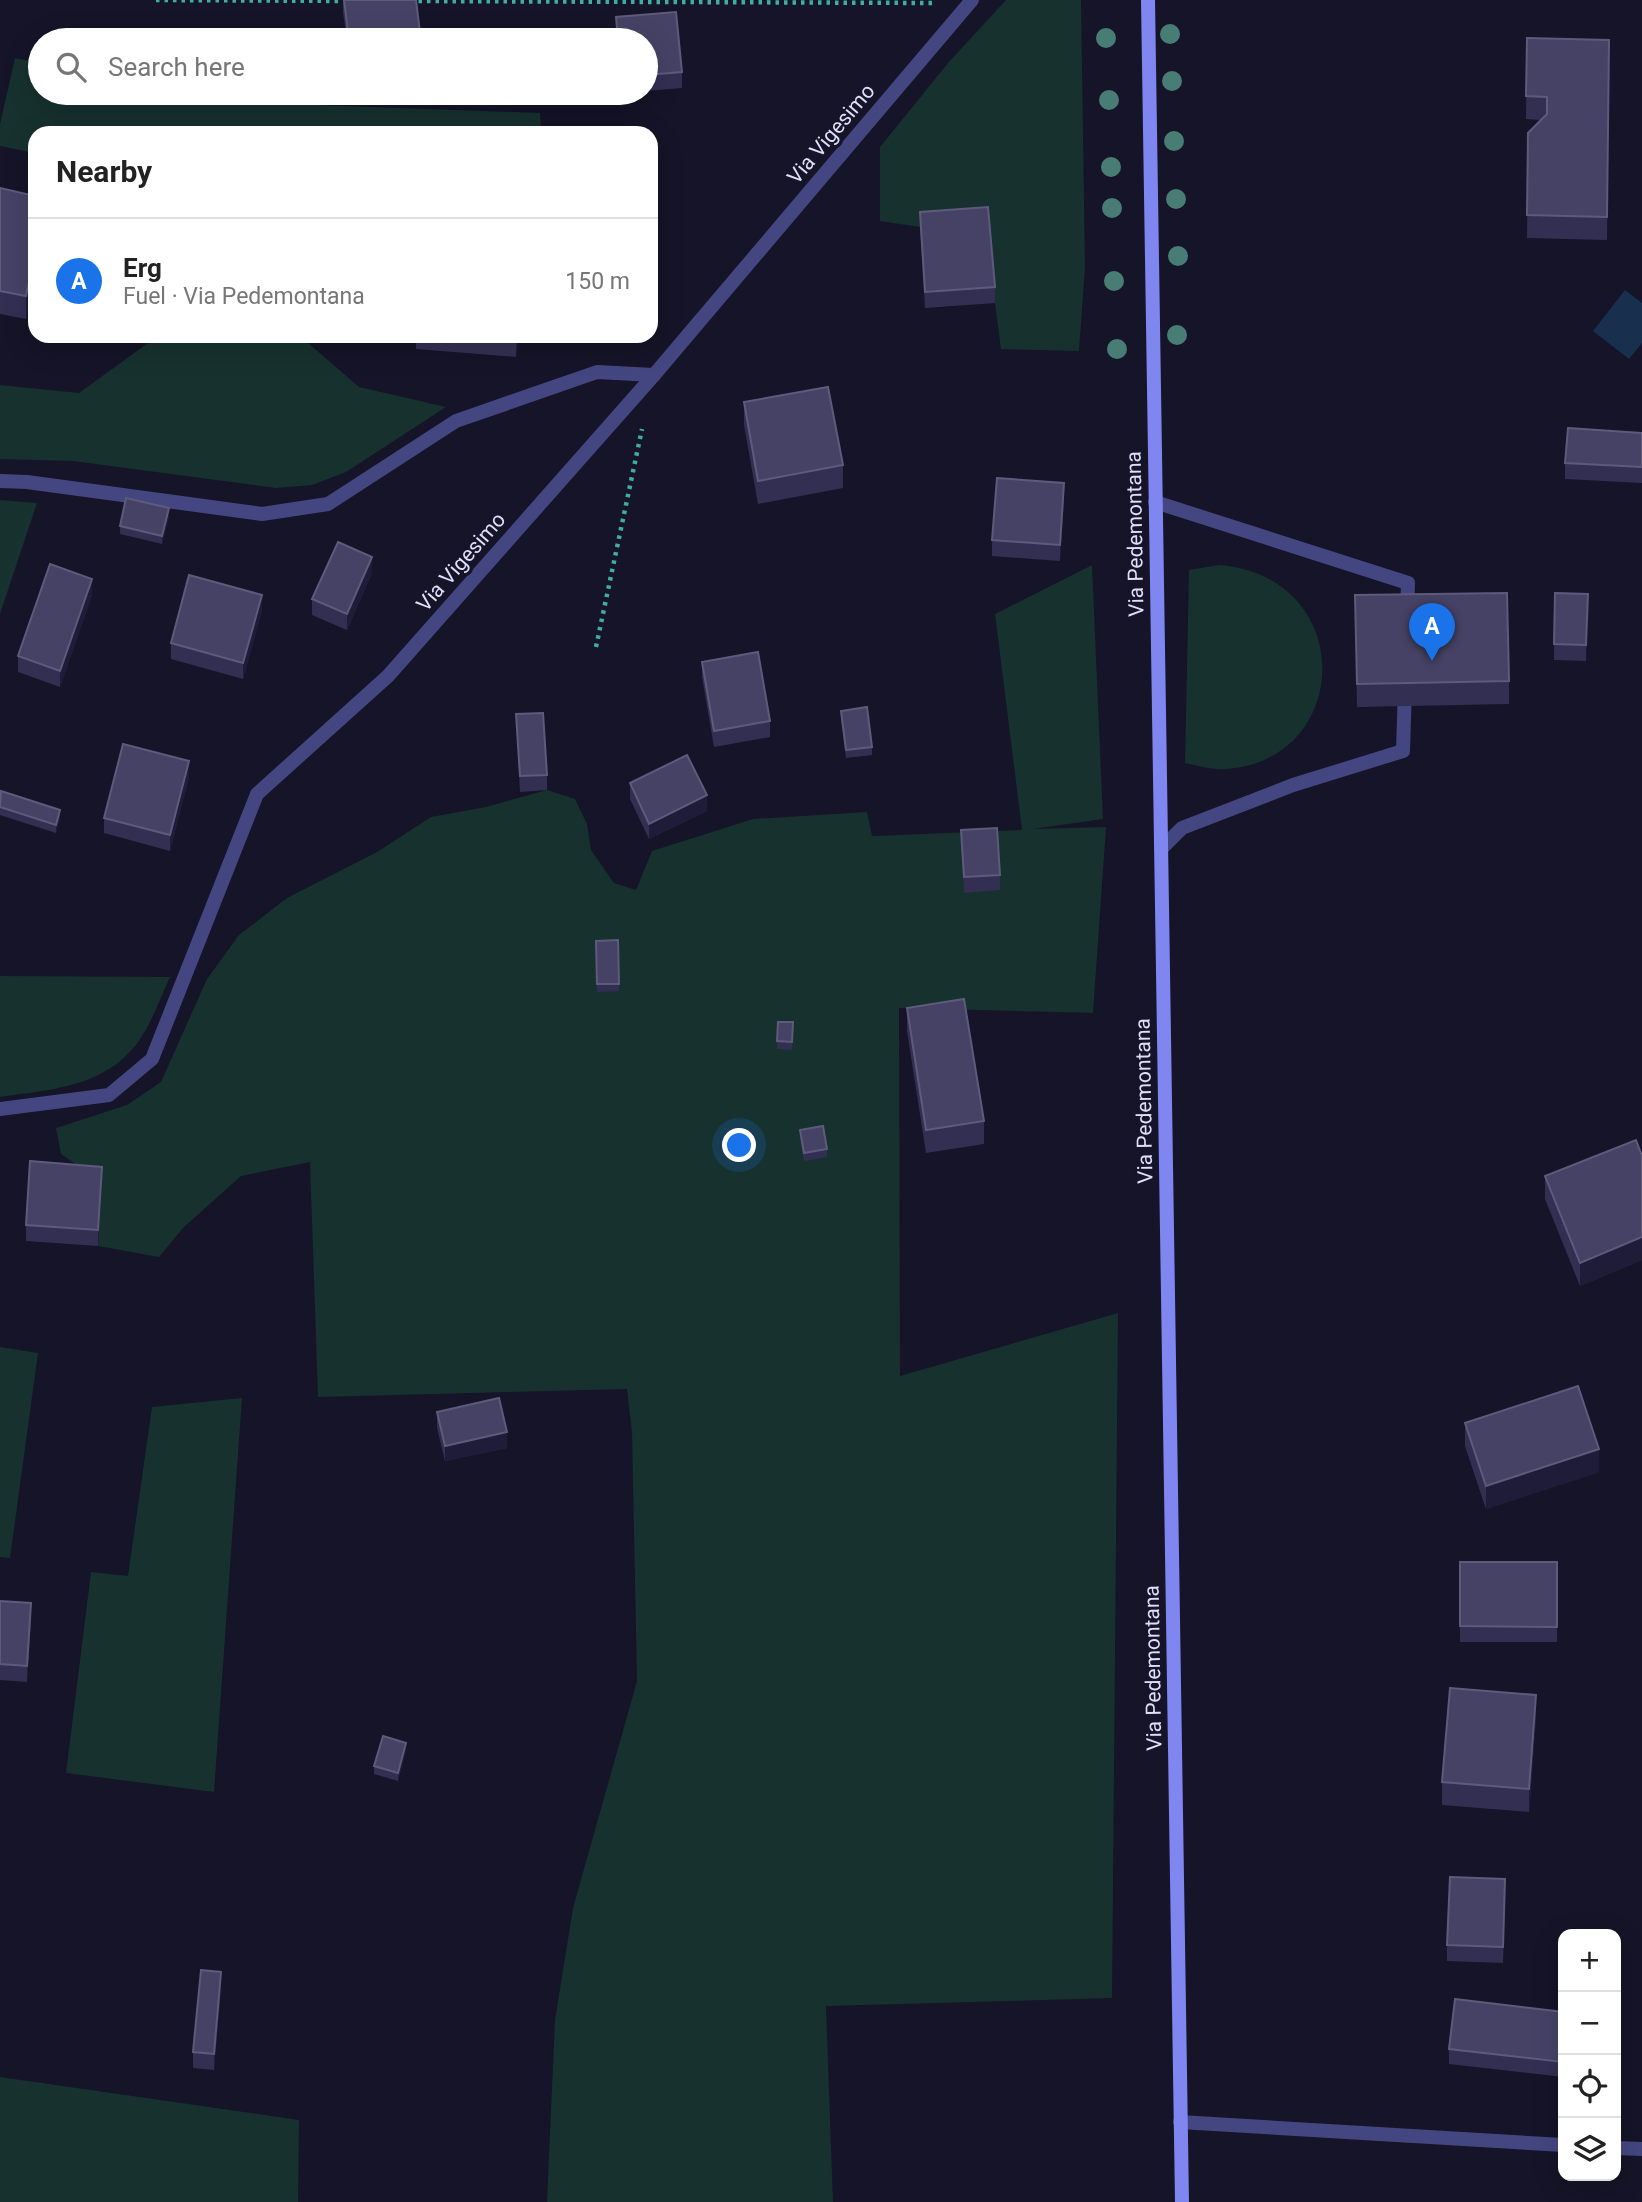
<!DOCTYPE html>
<meta charset="utf-8">
<style>
:root{--surface:#fff;--page:#f2f2f2;--text:#222;--muted:#767676;--line:#e0e0e0;--accent:#1a73e8}
body{margin:0;font-family:Roboto,sans-serif;background:var(--page);color:var(--text)}
.controls{position:absolute;right:21px;bottom:21px;display:grid;overflow:hidden;border-radius:14px;box-shadow:0 7px 28px #0002}
.controls button{width:63px;height:63px;display:grid;place-items:center;padding:0;border:0;border-bottom:2px solid var(--line);background:var(--surface);color:var(--text);font:35px sans-serif}
.you{position:absolute;left:740px;top:1146px;width:24px;height:24px;margin:-18px;border:5px solid #fff;border-radius:50%;background:#1a73e8;box-shadow:0 0 0 10px #1a73e833}
.badge{display:grid;place-items:center;width:46px;height:46px;border-radius:50%;background:var(--accent);color:#fff;font-size:23px;font-weight:700}
.pin{position:absolute;translate:-50% -58px;filter:drop-shadow(0 2px 4px #0008)}
.pin::after{content:'';position:absolute;top:37px;width:24px;height:21px;background:inherit;clip-path:polygon(0 0,100% 0,50% 100%)}
.list{margin:0;padding:0;list-style:none}
h2{display:flex;justify-content:space-between;align-items:center;height:91px;margin:0;padding:0 28px;font-size:30px}
h2 small{font-size:23px;font-weight:400;color:var(--muted)}
.list li{display:grid;grid-template-columns:46px 1fr auto;gap:21px;align-items:center;box-sizing:border-box;height:126px;padding:0 28px;border-top:2px solid var(--line)}
.list b{display:block;font-size:26px;white-space:nowrap}
.list p{margin:0;font-size:23px;white-space:nowrap;color:var(--muted)}
.list em{font-size:23px;font-style:normal;color:var(--muted)}
.icon{flex:none;width:38px;height:38px;fill:none;stroke:currentColor;stroke-width:2;stroke-linecap:round;stroke-linejoin:round}
.map{position:relative;flex:none;width:1642px;height:2202px;overflow:hidden}
.search{position:absolute;background:var(--surface);box-shadow:0 7px 28px #0002;left:28px;top:28px;width:630px;height:77px;display:flex;align-items:center;gap:18px;box-sizing:border-box;padding:0 24px;border-radius:38px;color:var(--muted);font-size:26px}
.panel{position:absolute;background:var(--surface);box-shadow:0 7px 28px #0002;left:28px;top:126px;width:630px;height:217px;border-radius:21px}
.map>svg:first-child{display:block}
.green{fill:#17312e}
.water{fill:#18304d}
.lines{fill:none;stroke-linecap:round;stroke-linejoin:round}
.path{stroke:#3fae9f;stroke-width:4.5;stroke-dasharray:3.5 5;stroke-linecap:butt}
.lane{stroke:#444681;stroke-width:14}
.street{stroke:#444681;stroke-width:14}
.secondary{stroke:#8086f0;stroke-width:14}
.tree{fill:#487d75}
.wall{fill:#332f53}
.shaded-wall{fill:#1f1c3a}
.building{fill:#454265;stroke:#5e5a7c;stroke-width:2}
.labels{text-anchor:middle;dominant-baseline:central;stroke-width:7;stroke-linejoin:round;paint-order:stroke}
.street-label{font-size:21px;fill:#dfdefb;stroke:#151428}
</style>
<div class="map">
<svg width="1642" height="2202" viewBox="0 0 1642 2202">
<rect width="100%" height="100%" fill="#151428"/>
<g class="green">
<path d="M1006,0H1081L1085,267L1079,351L1001,349L995,303L988,223L920,227L880,221V147L948,63Z"/>
<path d="M15,58L40,63V93H219L287,104L540,113L541,133H35V153L0,146V124Z"/>
<path d="M152,336H300L359,387L446,407L346,472L312,485L276,488L73,461L0,459V385L79,393L148,343Z"/>
<path d="M0,500L37,503L0,614Z"/>
<path d="M1092,565L1103,819L1033,829L1106,827L1093,1013L899,1008L900,1376L1118,1313L1112,1998L826,2006L833,2202H547L555,2020L573,1908L637,1681L632,1433L627,1389L318,1397L310,1162L241,1176L183,1228L159,1257L98,1246L102,1182L61,1154L56,1128L127,1105L161,1082L207,979L239,935L287,898L377,852L431,817L486,807L547,790L575,799L587,824L591,850L614,883L636,890L652,851L753,819L867,812L872,836L1022,830L995,614Z"/>
<path d="M1219,565C1358,576 1353,760 1227,769C1213,770 1198,766 1185,763L1189,570Z"/>
<path d="M0,976L170,977C162,994 155,1014 145,1031C114,1086 57,1089 0,1097Z"/>
<path d="M0,1347L38,1353L10,1558L0,1557Z"/>
<path d="M242,1398L214,1792L66,1773L91,1572L128,1576L152,1407Z"/>
<path d="M0,2077L299,2120L298,2202H0Z"/>
</g>
<path class="water" d="M1625,290L1642,303V343L1629,359L1593,331Z"/>
<g class="lines">
<g class="path">
<path d="M156,0L349,1"/>
<path d="M410,1L933,3"/>
<path d="M596,647L642,429"/>
</g>
<g class="lane">
<path d="M1155,502L1408,583L1407,614"/>
<path d="M1161,849L1182,828L1293,785L1403,751L1405,687"/>
</g>
<g class="street">
<path d="M0,481L27,482L262,514L328,504L456,421L597,372L654,375"/>
<path d="M0,1109L109,1095L152,1059L257,794L388,676L654,375L972,0"/>
<path d="M1180,2122L1563,2145"/>
<path d="M1616,2148L1642,2149"/>
</g>
<path class="secondary" d="M1148,0L1182,2202"/>
</g>
<g class="tree">
<circle cx="1170" cy="34" r="10"/>
<circle cx="1106" cy="38" r="10"/>
<circle cx="1172" cy="81" r="10"/>
<circle cx="1109" cy="100" r="10"/>
<circle cx="1174" cy="141" r="10"/>
<circle cx="1111" cy="167" r="10"/>
<circle cx="1176" cy="199" r="10"/>
<circle cx="1112" cy="208" r="10"/>
<circle cx="1178" cy="256" r="10"/>
<circle cx="1114" cy="281" r="10"/>
<circle cx="1177" cy="335" r="10"/>
<circle cx="1117" cy="349" r="10"/>
</g>
<g class="wall">
<path d="M343,0L420,33V40H347L343,13Z"/>
<path d="M676,12L682,72V88L646,91V40H617L616,17Z"/>
<path d="M1527,38L1609,40L1607,240L1527,238L1528,133L1541,120L1526,119Z"/>
<path d="M0,188L35,196L26,319L0,314Z"/>
<path d="M920,212L995,287V303L925,308L920,227Z"/>
<path d="M416,336H517L516,357L416,349Z"/>
<path d="M744,402L843,465V488L758,504L744,425Z"/>
<path d="M1642,433V483L1565,479V463Z"/>
<path d="M1064,499L1060,561L992,556V540Z"/>
<path d="M169,516L162,544L120,534V526Z"/>
<path d="M372,573L347,630L312,615V599Z"/>
<path d="M1588,594L1586,661L1554,660V644Z"/>
<path d="M92,595L60,687L18,672V656Z"/>
<path d="M1355,595L1509,681V704L1357,707Z"/>
<path d="M262,610L243,679L171,659V643Z"/>
<path d="M702,662L770,721V737L714,747L702,677Z"/>
<path d="M841,711L872,747V755L846,758L841,719Z"/>
<path d="M516,714L547,775V790L520,792Z"/>
<path d="M189,777L170,851L104,833V818Z"/>
<path d="M630,783L707,811L649,839L630,799Z"/>
<path d="M0,794L60,818L56,833L0,815Z"/>
<path d="M961,830L1000,875V890L964,893Z"/>
<path d="M618,940L619,991L597,992L596,941Z"/>
<path d="M907,1008L984,1121V1144L926,1153L907,1031Z"/>
<path d="M778,1022L793,1030L792,1050L777,1049Z"/>
<path d="M800,1130L827,1149V1157L804,1161L800,1138Z"/>
<path d="M1642,1156V1260L1580,1286L1545,1199V1176Z"/>
<path d="M102,1182L98,1246L26,1241V1225Z"/>
<path d="M437,1412L507,1448L445,1461L437,1428Z"/>
<path d="M1465,1423L1599,1472L1486,1509L1465,1446Z"/>
<rect x="1460" y="1562" width="97" height="80"/>
<path d="M0,1601L31,1618L27,1682L0,1680Z"/>
<path d="M1536,1718L1529,1812L1442,1805V1782Z"/>
<path d="M406,1751L398,1781L374,1774V1766Z"/>
<path d="M1505,1894L1503,1963L1447,1961V1945Z"/>
<path d="M221,1988L214,2070L193,2068V2052Z"/>
<path d="M1563,2012V2077L1449,2064V2049Z"/>
</g>
<g class="shaded-wall">
<path d="M35,253V276L26,319V296Z"/>
<path d="M1064,483V499L1060,561V545Z"/>
<path d="M169,508V516L162,544V536Z"/>
<path d="M372,557V573L347,630V614Z"/>
<path d="M92,579V595L60,687V671Z"/>
<path d="M262,595V610L243,679V663Z"/>
<path d="M189,761V777L170,851V835Z"/>
<path d="M707,795V811L649,839V824Z"/>
<path d="M60,810V818L56,833V825Z"/>
<path d="M102,1167V1182L98,1246V1230Z"/>
<path d="M1642,1237V1260L1580,1286V1263Z"/>
<path d="M507,1432V1448L445,1461V1446Z"/>
<path d="M1599,1449V1472L1486,1509V1486Z"/>
<path d="M31,1603V1618L27,1682V1666Z"/>
<path d="M1536,1695V1718L1529,1812V1789Z"/>
<path d="M406,1743V1751L398,1781V1773Z"/>
<path d="M221,1972V1988L214,2070V2054Z"/>
</g>
<g class="building">
<path d="M344,0H416L420,33L361,40H349Z"/>
<path d="M676,12L682,72L646,75V40H618L616,17Z"/>
<path d="M1527,38L1609,40L1607,217L1527,215L1528,133L1547,114V97L1526,96Z"/>
<path d="M0,188L35,196V253L26,296L0,291Z"/>
<path d="M988,207L995,287L925,292L920,212Z"/>
<path d="M448,336H516V341Z"/>
<path d="M828,387L843,465L758,481L744,402Z"/>
<path d="M1568,428L1642,433V467L1565,463Z"/>
<path d="M997,478L1064,483L1060,545L992,540Z"/>
<path d="M126,498L169,508L162,536L120,526Z"/>
<path d="M338,542L372,557L347,614L312,599Z"/>
<path d="M50,564L92,579L60,671L18,656Z"/>
<path d="M189,575L262,595L243,663L171,643Z"/>
<path d="M1507,593L1509,681L1357,684L1355,595Z"/>
<path d="M1555,593L1588,594L1586,645L1554,644Z"/>
<path d="M758,652L770,721L714,731L702,662Z"/>
<path d="M867,707L872,747L846,750L841,711Z"/>
<path d="M543,713L547,775L520,776L516,714Z"/>
<path d="M123,744L189,761L170,835L104,818Z"/>
<path d="M687,755L707,795L649,824L630,783Z"/>
<path d="M1,791L60,810L56,825L0,807Z"/>
<path d="M997,828L1000,875L964,877L961,830Z"/>
<path d="M618,940L619,984H597L596,941Z"/>
<path d="M964,999L984,1121L926,1130L907,1008Z"/>
<path d="M778,1022H793L792,1042L777,1041Z"/>
<path d="M823,1126L827,1149L804,1153L800,1130Z"/>
<path d="M1636,1140L1642,1156V1237L1580,1263L1545,1176Z"/>
<path d="M30,1161L102,1167L98,1230L26,1225Z"/>
<path d="M1578,1386L1599,1449L1486,1486L1465,1423Z"/>
<path d="M499,1398L507,1432L445,1446L437,1412Z"/>
<path d="M1460,1562H1557V1627L1460,1626Z"/>
<path d="M0,1601L31,1603L27,1666L0,1664Z"/>
<path d="M1450,1688L1536,1695L1529,1789L1442,1782Z"/>
<path d="M383,1736L406,1743L398,1773L374,1766Z"/>
<path d="M1450,1877L1505,1879L1503,1947L1447,1945Z"/>
<path d="M201,1970L221,1972L214,2054L193,2052Z"/>
<path d="M1455,1999L1563,2012V2062L1449,2049Z"/>
</g>
<g class="labels">
<g class="street-label">
<text transform="translate(831 134) rotate(-50)">Via Vigesimo</text>
<text transform="translate(1135 534) rotate(-91)">Via Pedemontana</text>
<text transform="translate(461 562) rotate(-49)">Via Vigesimo</text>
<text transform="translate(1144 1101) rotate(-91)">Via Pedemontana</text>
<text transform="translate(1153 1668) rotate(-91)">Via Pedemontana</text>
</g>
</g>
</svg>
<div class="controls">
<button>+</button>
<button>−</button>
<button><svg class="icon" aria-label="locate" viewBox="0 0 24 24"><circle cx="12" cy="12" r="6"/><path d="M12 2v4M12 18v4M2 12h4M18 12h4"/></svg></button>
<button><svg class="icon" aria-label="layers" viewBox="0 0 24 24"><path d="M12 4l9 5-9 5-9-5zM3 14l9 5 9-5"/></svg></button>
</div>
<div class="you"></div>
<div class="pin badge" style="left:1432px;top:661px">A</div>
<div class="search"><svg class="icon" aria-label="search" viewBox="0 0 24 24"><circle cx="10" cy="10" r="6"/><path d="M15 15l6 6"/></svg>Search here</div>
<section class="panel">
<h2>Nearby<small></small></h2>
<ul class="list">
<li><span class="badge">A</span><div><b>Erg</b><p>Fuel · Via Pedemontana</p></div><em>150 m</em></li>
</ul>
</section>
</div>
